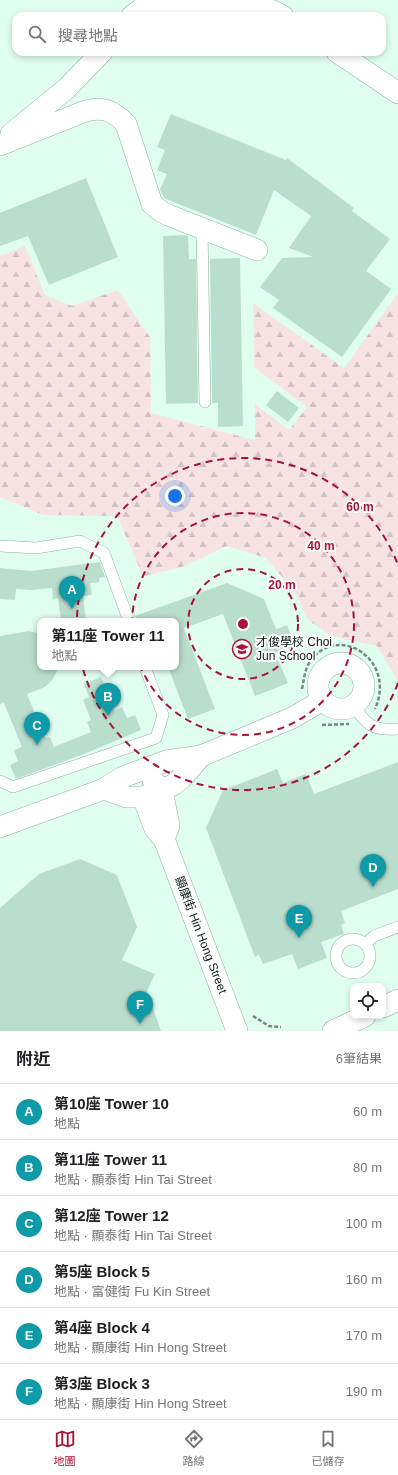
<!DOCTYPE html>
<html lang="zh-TW">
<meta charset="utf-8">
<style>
:root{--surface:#fff;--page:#f2f2f2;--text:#202124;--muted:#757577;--line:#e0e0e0;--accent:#a91136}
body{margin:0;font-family:Arial,"Noto Sans TC",sans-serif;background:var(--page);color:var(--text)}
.controls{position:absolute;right:12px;bottom:12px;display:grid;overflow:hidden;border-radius:8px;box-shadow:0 2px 6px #0003}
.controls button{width:36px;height:36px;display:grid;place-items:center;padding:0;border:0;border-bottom:1px solid var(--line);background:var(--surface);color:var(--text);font:20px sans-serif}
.you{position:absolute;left:175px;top:496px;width:14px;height:14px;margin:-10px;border:3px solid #fff;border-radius:50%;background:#1a73e8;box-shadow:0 0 0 6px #1a73e833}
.badge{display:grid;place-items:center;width:26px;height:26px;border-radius:50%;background:var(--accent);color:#fff;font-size:13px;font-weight:700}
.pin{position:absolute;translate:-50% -33px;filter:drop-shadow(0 1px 2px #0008)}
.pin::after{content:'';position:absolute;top:21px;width:14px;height:12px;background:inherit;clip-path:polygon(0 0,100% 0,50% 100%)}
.popup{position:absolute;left:37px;top:618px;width:142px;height:52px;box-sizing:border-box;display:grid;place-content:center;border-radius:8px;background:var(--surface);filter:drop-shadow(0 1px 3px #0005);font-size:13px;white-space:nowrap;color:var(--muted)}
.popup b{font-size:15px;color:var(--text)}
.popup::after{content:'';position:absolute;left:50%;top:100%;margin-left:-8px;border:8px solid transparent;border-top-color:var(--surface)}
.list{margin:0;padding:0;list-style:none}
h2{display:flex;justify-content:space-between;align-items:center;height:52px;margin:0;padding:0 16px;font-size:17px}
h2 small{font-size:13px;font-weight:400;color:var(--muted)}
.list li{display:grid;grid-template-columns:26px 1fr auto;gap:12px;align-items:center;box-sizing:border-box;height:56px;padding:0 16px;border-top:1px solid var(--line)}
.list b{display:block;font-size:15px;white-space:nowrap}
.list p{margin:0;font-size:13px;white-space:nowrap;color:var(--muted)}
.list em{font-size:13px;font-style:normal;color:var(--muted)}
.icon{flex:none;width:22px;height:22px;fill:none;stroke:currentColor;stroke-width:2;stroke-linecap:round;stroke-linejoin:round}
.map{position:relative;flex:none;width:398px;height:1031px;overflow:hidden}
.search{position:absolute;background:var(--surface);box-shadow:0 2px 6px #0003;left:12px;right:12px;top:12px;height:44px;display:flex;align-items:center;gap:10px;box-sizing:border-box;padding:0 14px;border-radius:12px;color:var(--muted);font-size:15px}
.sheet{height:388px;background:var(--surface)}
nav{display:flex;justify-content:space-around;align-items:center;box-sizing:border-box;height:56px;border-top:1px solid var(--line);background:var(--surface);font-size:11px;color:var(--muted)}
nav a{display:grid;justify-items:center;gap:2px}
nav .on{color:var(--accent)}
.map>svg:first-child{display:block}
.forest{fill:url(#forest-firs)}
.building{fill:#b9decd}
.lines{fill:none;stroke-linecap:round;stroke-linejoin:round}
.service-casing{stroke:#8db1a1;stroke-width:12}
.minor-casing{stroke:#8db1a1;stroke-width:22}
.path{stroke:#748a80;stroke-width:2.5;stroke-dasharray:4 2;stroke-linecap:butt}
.service{stroke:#fff;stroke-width:11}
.minor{stroke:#fff;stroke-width:21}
.ring{fill:none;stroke:#a91136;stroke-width:2;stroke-dasharray:7 5}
.labels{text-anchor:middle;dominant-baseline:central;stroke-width:4;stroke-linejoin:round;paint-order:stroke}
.poi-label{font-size:12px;fill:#0c1a14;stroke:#fff;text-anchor:start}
.street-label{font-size:12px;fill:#0c1a14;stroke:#fff}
.centre{fill:#a91136;stroke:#fff;stroke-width:2}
.ring-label{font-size:12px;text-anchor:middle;font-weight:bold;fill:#a91136;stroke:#fff;stroke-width:4;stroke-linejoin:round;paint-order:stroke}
</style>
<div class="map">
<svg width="398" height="1031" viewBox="0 0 398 1031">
<defs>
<pattern id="forest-firs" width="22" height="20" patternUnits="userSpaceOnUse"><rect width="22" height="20" fill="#f8e3e3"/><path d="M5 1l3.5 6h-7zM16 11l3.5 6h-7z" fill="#d3c2c2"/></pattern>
</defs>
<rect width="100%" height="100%" fill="#e0fef0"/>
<path class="forest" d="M25,246L45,295L72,306L118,290L150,337L151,413L255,440V404L289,430L307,407L254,367L253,303L344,368L398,293V681L377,646L331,636L307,619L295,592L266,558L227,546L182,567L143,576L117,516L43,515L0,497V256Z"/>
<g class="building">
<path d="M171,114L286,160L287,158L354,208L352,211L390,239L366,271L391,289L342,357L273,308L279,300L260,287L282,258L313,257L289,248L311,216L274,190L256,235L164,198L160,189L167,174L157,170L165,150L157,147Z"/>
<path d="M86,178L118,257L49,285L28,236L0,246V213Z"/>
<path d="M187,235L188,236L189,259H196L198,403L166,404L163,236Z"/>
<path d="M240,258L243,426L218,427V403H212L210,259Z"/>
<path d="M277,391L299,408L288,422L266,405Z"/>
<path d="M100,562L105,577L99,578V582L90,583L92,595L83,596L86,621L61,620L58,598L53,599L52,588L32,590L16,589L15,600L0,599V568L31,571Z"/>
<path d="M227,583L264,599L276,629L287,625L295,646L275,653L288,683L255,696L223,614L184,628L215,709L188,719L168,667H176V621H136L135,616Z"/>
<path d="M29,631L40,634V667H59L53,679L45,687L27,694L45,738L50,737L54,747L91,732L87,722L91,720L83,700L89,697L84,684L101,677L115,711L122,707L127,718L135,715L141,730L84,754L16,779L10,765L18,761L14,750L22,747L4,703L0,704V636Z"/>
<path d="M398,762V889L341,911L345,923L341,925L344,934L321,942L327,958L298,969L292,954L263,964L259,955L255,957L206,828L223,790L277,769L283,783L306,774L314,794Z"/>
<path d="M80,859L117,875L137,927L122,960L155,974L147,991L161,1031H0V908L39,874Z"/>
</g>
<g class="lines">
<defs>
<g id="service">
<path d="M202,228L205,402"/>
<path d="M0,546L36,548L80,541L104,553L129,621"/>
<path d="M353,705C367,725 372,731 398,729"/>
<path d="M0,781L13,787L156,738L163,715L145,667"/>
<circle cx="353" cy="956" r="17"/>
<path d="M365,944L374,936L398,927"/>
</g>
<g id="minor">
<path d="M132,16L141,9L150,5C168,5 185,4 203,3C231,3 258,1 283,16"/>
<path d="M337,52L398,93"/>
<path d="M11,134L66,89L102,52"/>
<path d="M0,145L83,112C102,106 113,110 126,124L152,204L162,212L168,215L257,250"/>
<circle cx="341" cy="686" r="23"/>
<path d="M153,781L162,789L169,826L164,839"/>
<path d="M104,789L126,797H143L173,785L183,777L201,756"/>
<path d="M143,797L155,829L164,839L237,1031"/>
<path d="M0,827L104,789L123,777L166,761L201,756L292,718L323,700"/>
<path d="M383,1007L398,1000"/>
<path d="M333,1031L365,1016"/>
</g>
</defs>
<use href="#service" class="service-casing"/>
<use href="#minor" class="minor-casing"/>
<g class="path">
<path d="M302,689C304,681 304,673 308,665C334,620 398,658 375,709"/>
<path d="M322,725L349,724"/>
<path d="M253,1016L269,1026L281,1027"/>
</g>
<use href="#service" class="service"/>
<use href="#minor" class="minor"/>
</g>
<g class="ring">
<circle cx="243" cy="624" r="55"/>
<circle cx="243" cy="624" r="111"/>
<path d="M398 683A166 166 0 1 1 398 565"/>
</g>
<defs>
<symbol id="school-ring" viewBox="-11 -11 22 22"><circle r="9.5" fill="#fff" stroke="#a91136" stroke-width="1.5"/><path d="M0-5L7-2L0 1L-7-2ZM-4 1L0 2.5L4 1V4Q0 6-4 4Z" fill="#a91136"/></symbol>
</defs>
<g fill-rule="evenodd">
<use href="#school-ring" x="231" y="638" width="22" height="22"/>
</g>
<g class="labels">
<g class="poi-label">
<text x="256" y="642">才俊學校 Choi<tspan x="256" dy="14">Jun School</tspan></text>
</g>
<g class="street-label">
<text transform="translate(201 935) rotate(69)">顯康街 Hin Hong Street</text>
</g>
</g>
<circle cx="243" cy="624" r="6" class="centre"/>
<g class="ring-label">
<text x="360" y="511">60 m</text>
<text x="321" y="550">40 m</text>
<text x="282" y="589">20 m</text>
</g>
</svg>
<div class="controls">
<button><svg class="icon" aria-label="locate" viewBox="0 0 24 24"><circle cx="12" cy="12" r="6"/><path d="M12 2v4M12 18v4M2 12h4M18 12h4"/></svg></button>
</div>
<div class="you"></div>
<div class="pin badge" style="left:72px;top:609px;background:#0f9aa8">A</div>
<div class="pin badge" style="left:108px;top:716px;background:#0f9aa8">B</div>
<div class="popup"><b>第11座 Tower 11</b>地點</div>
<div class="pin badge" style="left:37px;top:745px;background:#0f9aa8">C</div>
<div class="pin badge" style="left:373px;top:887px;background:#0f9aa8">D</div>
<div class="pin badge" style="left:299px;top:938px;background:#0f9aa8">E</div>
<div class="pin badge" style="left:140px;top:1024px;background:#0f9aa8">F</div>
<div class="search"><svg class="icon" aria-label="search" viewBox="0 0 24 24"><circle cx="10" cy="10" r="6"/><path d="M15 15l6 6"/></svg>搜尋地點</div>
</div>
<section class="sheet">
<h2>附近<small>6筆結果</small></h2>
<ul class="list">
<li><span class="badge" style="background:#0f9aa8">A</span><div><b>第10座 Tower 10</b><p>地點</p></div><em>60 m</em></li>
<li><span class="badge" style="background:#0f9aa8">B</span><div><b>第11座 Tower 11</b><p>地點 · 顯泰街 Hin Tai Street</p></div><em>80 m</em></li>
<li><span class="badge" style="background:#0f9aa8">C</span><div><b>第12座 Tower 12</b><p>地點 · 顯泰街 Hin Tai Street</p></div><em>100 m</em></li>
<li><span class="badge" style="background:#0f9aa8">D</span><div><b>第5座 Block 5</b><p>地點 · 富健街 Fu Kin Street</p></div><em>160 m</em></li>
<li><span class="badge" style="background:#0f9aa8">E</span><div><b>第4座 Block 4</b><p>地點 · 顯康街 Hin Hong Street</p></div><em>170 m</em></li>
<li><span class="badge" style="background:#0f9aa8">F</span><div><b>第3座 Block 3</b><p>地點 · 顯康街 Hin Hong Street</p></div><em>190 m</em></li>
</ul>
</section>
<nav>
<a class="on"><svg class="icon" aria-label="map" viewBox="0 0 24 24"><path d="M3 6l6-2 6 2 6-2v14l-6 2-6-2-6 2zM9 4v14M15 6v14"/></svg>地圖</a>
<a><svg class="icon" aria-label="directions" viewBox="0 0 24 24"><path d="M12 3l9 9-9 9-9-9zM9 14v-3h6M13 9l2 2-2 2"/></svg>路線</a>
<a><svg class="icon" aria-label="saved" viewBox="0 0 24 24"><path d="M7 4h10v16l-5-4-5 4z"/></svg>已儲存</a>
</nav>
